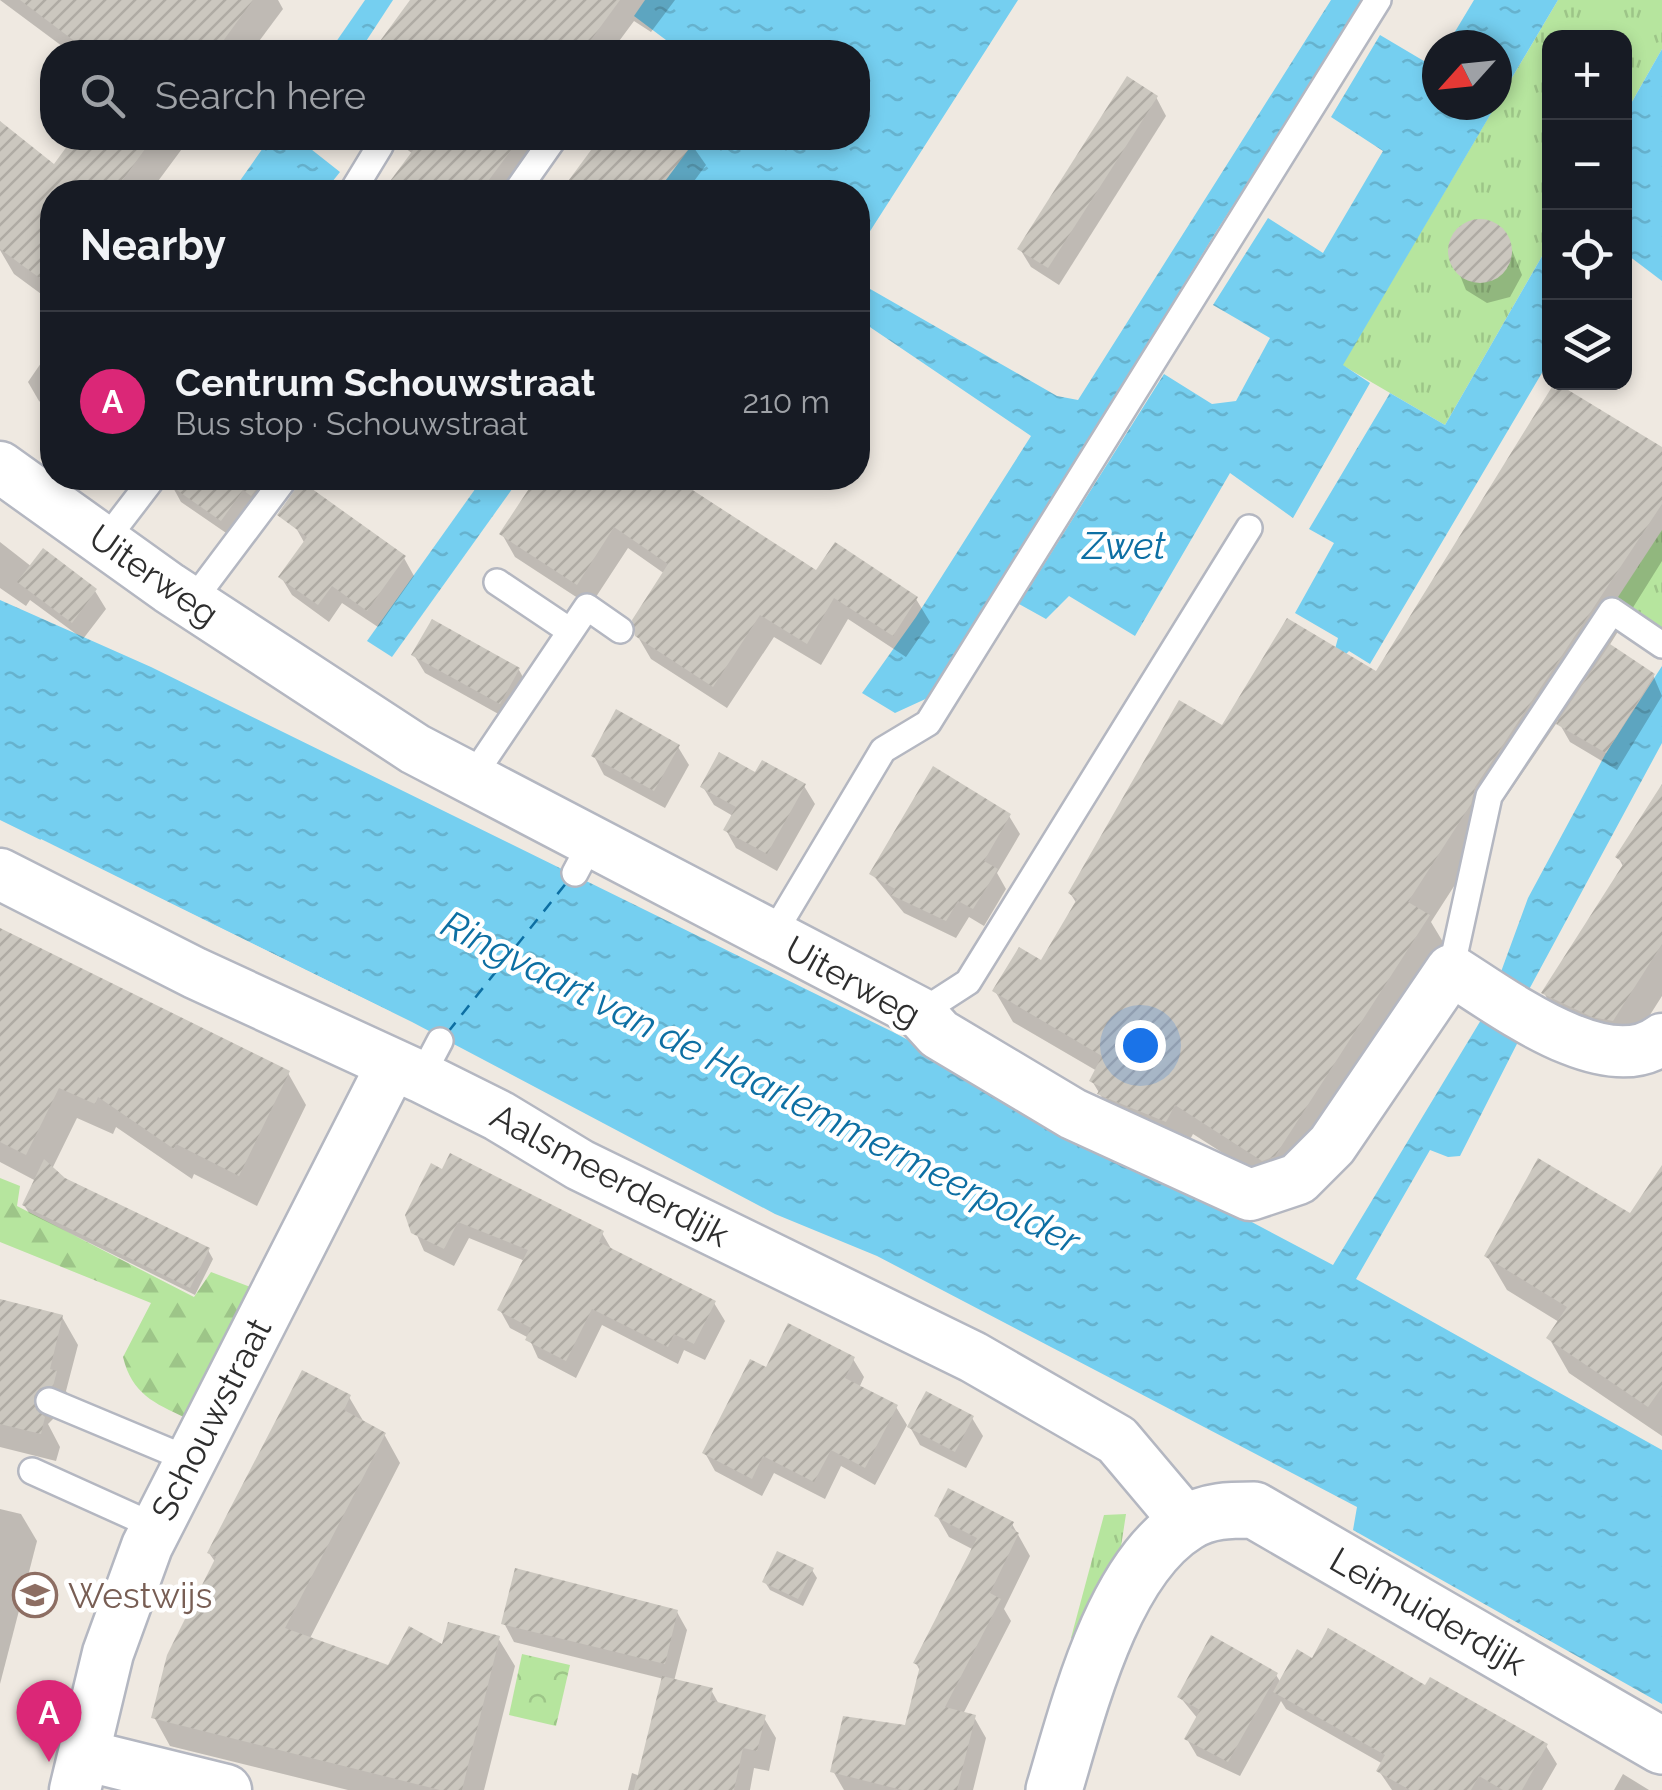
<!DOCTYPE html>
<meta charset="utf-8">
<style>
:root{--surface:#171b24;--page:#20242c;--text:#f1f3f6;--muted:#9ea1a6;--line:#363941;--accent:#db2777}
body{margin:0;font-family:Raleway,sans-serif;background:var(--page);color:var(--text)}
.controls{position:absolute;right:30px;top:30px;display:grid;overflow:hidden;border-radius:20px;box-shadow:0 5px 15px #0003}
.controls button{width:90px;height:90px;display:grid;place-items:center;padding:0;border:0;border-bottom:2px solid var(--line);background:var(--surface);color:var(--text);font:50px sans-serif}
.compass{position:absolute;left:1422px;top:30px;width:90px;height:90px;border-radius:50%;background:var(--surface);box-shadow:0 5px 15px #0003;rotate:243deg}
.you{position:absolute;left:1140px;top:1045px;width:35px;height:35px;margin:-25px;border:8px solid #fff;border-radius:50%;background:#1a73e8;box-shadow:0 0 0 15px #1a73e833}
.badge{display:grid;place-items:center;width:65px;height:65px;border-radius:50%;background:var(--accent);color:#fff;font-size:32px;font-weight:700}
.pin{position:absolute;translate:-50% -82px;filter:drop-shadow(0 2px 5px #0008)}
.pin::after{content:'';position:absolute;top:52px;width:35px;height:30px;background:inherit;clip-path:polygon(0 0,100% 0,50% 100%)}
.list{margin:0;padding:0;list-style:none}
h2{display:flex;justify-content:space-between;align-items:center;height:130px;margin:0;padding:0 40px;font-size:42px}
h2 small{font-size:32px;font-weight:400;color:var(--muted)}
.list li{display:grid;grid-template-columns:65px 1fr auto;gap:30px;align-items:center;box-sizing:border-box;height:180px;padding:0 40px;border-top:2px solid var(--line)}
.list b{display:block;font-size:38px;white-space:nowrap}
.list p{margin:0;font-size:32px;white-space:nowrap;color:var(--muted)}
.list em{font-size:32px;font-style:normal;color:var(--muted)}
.icon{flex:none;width:55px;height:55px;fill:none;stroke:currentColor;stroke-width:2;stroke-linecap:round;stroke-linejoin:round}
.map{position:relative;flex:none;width:1662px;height:1790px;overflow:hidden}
.search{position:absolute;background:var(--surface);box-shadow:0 5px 15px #0003;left:40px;top:40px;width:830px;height:110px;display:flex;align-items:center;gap:25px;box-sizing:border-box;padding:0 35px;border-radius:40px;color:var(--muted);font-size:38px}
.panel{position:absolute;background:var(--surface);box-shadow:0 5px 15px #0003;left:40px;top:180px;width:830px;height:310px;border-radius:40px}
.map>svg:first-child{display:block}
.grass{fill:url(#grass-tufts)}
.forest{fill:url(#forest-firs)}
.park{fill:url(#park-crowns)}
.water{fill:url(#water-ripples)}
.pier{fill:#efe9e1}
.shadow{fill:#0003}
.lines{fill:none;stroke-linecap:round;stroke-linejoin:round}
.ferry{stroke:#0d6fa3;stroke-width:2.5;stroke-dasharray:12 10;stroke-linecap:butt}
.building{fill:url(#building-hatch)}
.lane-casing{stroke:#b4b7c1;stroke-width:30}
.street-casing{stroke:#b4b7c1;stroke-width:55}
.secondary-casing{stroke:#b4b7c1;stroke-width:60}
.lane{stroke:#fff;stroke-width:25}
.street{stroke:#fff;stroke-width:50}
.secondary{stroke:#fff;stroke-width:55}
.labels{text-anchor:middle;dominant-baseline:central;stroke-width:9;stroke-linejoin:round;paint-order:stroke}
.street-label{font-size:35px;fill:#2e2e2e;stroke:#fff}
.education-label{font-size:35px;fill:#785e54;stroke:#fff;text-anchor:start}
.water-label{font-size:38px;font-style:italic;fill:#0d6fa3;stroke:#fff}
</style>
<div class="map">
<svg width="1662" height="1790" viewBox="0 0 1662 1790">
<defs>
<pattern id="grass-tufts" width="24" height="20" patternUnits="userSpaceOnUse" patternTransform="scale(2.5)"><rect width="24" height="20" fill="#b6e59e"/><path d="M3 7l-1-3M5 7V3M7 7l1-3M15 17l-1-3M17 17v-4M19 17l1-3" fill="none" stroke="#9dc588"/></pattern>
<pattern id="forest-firs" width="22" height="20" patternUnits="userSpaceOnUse" patternTransform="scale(2.5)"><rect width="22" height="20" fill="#b6e59e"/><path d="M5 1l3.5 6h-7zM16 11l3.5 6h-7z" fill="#9dc588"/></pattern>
<pattern id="park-crowns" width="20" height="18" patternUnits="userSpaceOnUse" patternTransform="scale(2.5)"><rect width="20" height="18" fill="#b6e59e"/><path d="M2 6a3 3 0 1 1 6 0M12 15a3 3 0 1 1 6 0" fill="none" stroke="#9dc588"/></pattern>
<pattern id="water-ripples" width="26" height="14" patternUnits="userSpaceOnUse" patternTransform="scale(2.5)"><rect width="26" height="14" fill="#75cff0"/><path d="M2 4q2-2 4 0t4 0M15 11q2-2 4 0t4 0" fill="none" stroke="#66b2ce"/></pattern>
<pattern id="building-hatch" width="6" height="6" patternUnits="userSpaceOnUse" patternTransform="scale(2.5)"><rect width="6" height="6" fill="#cbc7bf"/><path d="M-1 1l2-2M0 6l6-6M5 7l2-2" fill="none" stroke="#afaba4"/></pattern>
</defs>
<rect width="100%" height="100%" fill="#efe9e1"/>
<g class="grass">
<path d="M1558,0H1662V49L1625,114L1624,38H1550L1549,244L1445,425L1342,365Z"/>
<path d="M1662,530V632L1618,597Z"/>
<path d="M1126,1514L1120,1553L1075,1640L1071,1638L1104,1515Z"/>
</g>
<path class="forest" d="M0,1178L20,1186L17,1206L194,1297L211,1272L253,1288L186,1418C154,1403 132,1394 123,1357L151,1303L0,1242Z"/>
<path class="park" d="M522,1654L570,1665L556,1726L509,1715Z"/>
<g class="water">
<path d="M365,0H393L359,52H329Z"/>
<path d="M645,0H1018L858,250V192H733L726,188L723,192H654L693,138H858V52H682L634,16Z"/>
<path d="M1331,0H1365L1216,232L932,696L895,713L862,693L916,617L1031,436L858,319V282L1057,396L1078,400Z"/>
<path d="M1474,0H1558L1497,103V45H1447Z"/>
<path d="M1380,35L1434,67L1437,62V105H1496L1343,365L1370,383L1293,518L1230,473L1135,636L1069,596L1046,619L1019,604L1164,374L1212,404L1236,401L1270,338L1213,305L1268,218L1323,253L1383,151L1331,117Z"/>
<path d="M1662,49V281L1625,253V114Z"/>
<path d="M270,138H304L302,142L340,172L324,192H232Z"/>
<path d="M1549,244V361L1370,664L1349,651L1345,655L1335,649L1338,638L1295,613L1334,543L1309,529L1390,393L1445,425Z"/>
<path d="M483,478H520L392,657L367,641Z"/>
<path d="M0,600L151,667L893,1032L1333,1265L1487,1010L1528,898L1606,753L1662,666V743L1525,997L1522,1034L1460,1156L1448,1157L1430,1150L1356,1279L1662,1450V1704L1353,1530L1357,1507L877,1256L775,1214L412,1022L0,820Z"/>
</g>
<path class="pier" d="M41,839L391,1012L390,1017L38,844Z"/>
<g class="shadow">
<path d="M0,0H278L283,9L251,52H70Z"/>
<path d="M413,0H675L651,32L634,21L611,52H375Z"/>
<path d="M1156,97L1166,116L1059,285L1031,267L1020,249Z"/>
<path d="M0,124L55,167L76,138H190L150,192H52V302L14,274L0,250Z"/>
<path d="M392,138H549L510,192H385L413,154Z"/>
<path d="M604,138H687L706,165L686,192H563Z"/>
<path d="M1483,220L1505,233L1522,275L1510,297L1487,303L1466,290L1449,248L1460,226Z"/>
<path d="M52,347V411L39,401L28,382Z"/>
<path d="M1662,450V561L1609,646L1653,675L1662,696L1617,770L1570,742L1558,721L1492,818L1487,835L1431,922L1446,947L1281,1190L1193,1134L1184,1151L1118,1124L1092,1081L1097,1071L1013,1022L995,991L1042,964L1077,904L1070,893L1223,729L1377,674Z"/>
<path d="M148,478H263L268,486L232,537L181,502L170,482L156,483Z"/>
<path d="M537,478H695L687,489L817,574L916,599L930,622L906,657L848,619L821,665L774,637L727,708L651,659L637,635L665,574L628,548L590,606L515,557L502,534Z"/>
<path d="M295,526L404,558L414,576L378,627L342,603L329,622L292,595L281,577L305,544Z"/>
<path d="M0,542L32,567L95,591L106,609L83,639L30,600L26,606L0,588Z"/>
<path d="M414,655L519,670L529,688L511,721L425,673Z"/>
<path d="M678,747L689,765L665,808L604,775L594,756Z"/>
<path d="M756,776L804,786L815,804L777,871L736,848L726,830L733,816L714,805L703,787Z"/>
<path d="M1662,789V996L1629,1048L1560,1020L1544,993L1624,868L1618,857Z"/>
<path d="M1009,816L1020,834L997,873L1006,889L984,926L969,917L956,938L904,913L872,874Z"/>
<path d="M0,931L288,1073L306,1105L257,1206L194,1174L192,1179L116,1127L113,1134L77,1118L52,1169L64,1180L208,1250L213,1259L195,1295L29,1213L24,1205L36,1181L0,1162Z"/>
<path d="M1662,1169V1436L1569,1373L1549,1338L1559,1322L1507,1290L1487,1256L1631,1216Z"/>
<path d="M408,1215L602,1233L613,1252L714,1303L725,1321L705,1360L684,1350L678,1364L602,1325L576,1378L538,1358L529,1338L510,1328L500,1310L525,1261L469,1238L454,1266L424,1251Z"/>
<path d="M0,1301L62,1317L78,1345L66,1391L71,1401L48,1424L60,1447L56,1461L0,1447Z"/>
<path d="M853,1359L864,1377L859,1388L896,1407L907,1425L875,1485L841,1466L825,1499L774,1473L762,1496L715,1471L705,1453L767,1370Z"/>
<path d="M349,1397L365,1424L384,1434L400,1463L309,1640L389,1668L444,1648L498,1638L515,1666L484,1790H348L170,1746L154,1717L216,1563L209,1553Z"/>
<path d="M972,1418L983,1436L966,1468L920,1445L910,1427Z"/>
<path d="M0,1509L21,1514L37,1541L0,1684Z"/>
<path d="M937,1516L1012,1524L1030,1556L1004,1609L1011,1621L963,1714L974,1717L986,1738L973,1790H844L833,1771L907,1728L921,1673L916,1663L974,1550L949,1537Z"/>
<path d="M812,1570L817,1578L803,1606L770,1590L765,1582Z"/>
<path d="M677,1612L687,1630L674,1681L711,1690L720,1706L764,1718L776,1738L769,1771L754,1768L750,1790H628L632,1773L640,1776L664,1679L514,1642L504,1623Z"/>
<path d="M1313,1661L1426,1688L1546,1746L1557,1764L1542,1790H1392L1379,1771L1383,1764L1286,1709L1281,1701L1240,1776L1197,1756L1187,1739L1198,1719L1180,1697L1276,1675L1281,1683Z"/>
<path d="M1623,1774L1649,1790H1614Z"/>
</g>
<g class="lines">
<path class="ferry" d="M448,1032L567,882"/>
</g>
<g class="building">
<path d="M20,0H253L215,52H89Z"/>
<path d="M410,0H620L582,52H372Z"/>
<path d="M1127,76L1158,96L1048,268L1017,249Z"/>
<path d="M0,121L54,164L73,138H153L114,192H52V287L0,249Z"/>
<path d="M422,138H520L480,192H382Z"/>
<path d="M600,138H697L657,192H560Z"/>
<circle cx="1480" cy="251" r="32"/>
<path d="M1555,382L1662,447V504L1475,787L1471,804L1408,902L1430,915L1275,1156L1262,1161L1175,1105L1166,1122L1097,1094L1101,1087L1089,1081L1102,1056L992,991L1019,947L1041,960L1077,899L1068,893L1179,700L1222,725L1287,618L1376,671Z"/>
<path d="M169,478H265L251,496L243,490L221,521L168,484Z"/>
<path d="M536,478H674L816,570L835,542L918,597L893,636L834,598L807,644L760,615L713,687L635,636L632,620L668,564L614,527L577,585L499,534Z"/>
<path d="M301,481L406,556L367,611L332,586L318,605L278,577L307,537L277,515Z"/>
<path d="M43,548L97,589L72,623L17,582Z"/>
<path d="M432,619L520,668L500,704L411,655Z"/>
<path d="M1610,644L1655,674L1606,753L1556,724Z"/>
<path d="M616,709L680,745L654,791L591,756Z"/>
<path d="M719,752L755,772L762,760L806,784L767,854L723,830L736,807L700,787Z"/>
<path d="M933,766L1011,814L984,861L998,869L973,909L958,901L946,921L891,895L895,889L869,874Z"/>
<path d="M1662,784V944L1613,1021L1592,1017L1541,993L1624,863L1615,857Z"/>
<path d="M0,928L290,1071L239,1176L176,1144L174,1149L98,1097L95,1104L59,1088L26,1155L0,1142Z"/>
<path d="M450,1153L604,1231L599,1242L716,1301L694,1344L674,1334L668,1347L592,1309L566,1361L525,1340L531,1328L497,1310L528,1250L458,1222L444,1249L411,1233L405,1215L431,1163L442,1169Z"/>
<path d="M1538,1158L1630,1213L1662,1165V1387L1648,1407L1546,1338L1567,1307L1484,1256Z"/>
<path d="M44,1159L65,1178L210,1248L190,1288L22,1205Z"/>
<path d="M0,1299L63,1315L50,1369L57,1371L53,1386L40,1388L34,1396L36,1410L45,1417L41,1434L0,1424Z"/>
<path d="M788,1323L855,1357L845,1378L898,1405L865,1468L831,1450L814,1482L763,1456L752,1479L702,1453L750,1359L766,1367Z"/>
<path d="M302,1370L351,1395L344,1410L386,1433L285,1628L388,1665L409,1626L442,1644L448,1622L500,1636L462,1790H440L151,1718L167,1655L216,1557L207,1553Z"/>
<path d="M926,1391L974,1416L955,1452L907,1427Z"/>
<path d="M948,1488L1014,1522L1011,1528L1019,1533L990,1593L1001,1599L945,1707L976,1715L957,1790H902L830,1772L843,1716L905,1725L920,1666L913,1663L977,1538L934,1516Z"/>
<path d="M777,1551L814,1568L798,1599L762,1582Z"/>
<path d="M515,1568L678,1610L665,1664L501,1624Z"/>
<path d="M1328,1628L1425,1685L1430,1677L1548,1744L1522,1790H1503L1479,1776L1471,1790H1410L1376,1771L1385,1755L1273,1692L1297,1649L1312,1658Z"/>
<path d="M1211,1635L1278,1673L1228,1762L1184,1739L1200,1710L1177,1697Z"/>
<path d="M662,1676L713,1688L710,1700L766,1715L757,1751L743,1748L734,1790H634Z"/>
</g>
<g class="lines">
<defs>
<g id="lane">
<path d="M352,192L380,146"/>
<path d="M516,192L554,138"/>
<path d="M104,542L153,478"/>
<path d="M497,582L570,631"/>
<path d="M191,603L285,478"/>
<path d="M471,779L587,607L620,630"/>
<path d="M575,873L591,843"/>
<path d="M772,936L883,750L928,723L1378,0"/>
<path d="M1451,970L1489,796L1612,611L1662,645"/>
<path d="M920,1013L968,982L1249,528"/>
<path d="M421,1077L440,1041"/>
<path d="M49,1401L190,1460"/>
<path d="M32,1471L156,1527"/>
</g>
<g id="street">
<path d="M0,467L169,588L415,749L920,1013L939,1034L1073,1114L1250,1195L1298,1179L1332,1145L1451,970C1501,1001 1606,1082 1662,1039"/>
<path d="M0,874L195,973L421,1077L499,1116L580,1165L973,1357L1117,1440L1187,1523"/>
<path d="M84,1755L226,1790"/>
<path d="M75,1790L108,1653L147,1546L392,1065"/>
</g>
<path id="secondary" d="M1054,1790C1078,1710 1112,1569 1187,1523C1208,1510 1230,1510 1254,1510L1662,1746"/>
</defs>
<use href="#lane" class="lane-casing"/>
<use href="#street" class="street-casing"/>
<use href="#secondary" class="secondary-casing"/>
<use href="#lane" class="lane"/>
<use href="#street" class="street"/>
<use href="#secondary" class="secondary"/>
</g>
<defs>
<symbol id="school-ring" viewBox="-11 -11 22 22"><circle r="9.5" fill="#fff" stroke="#8d6e63" stroke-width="1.5"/><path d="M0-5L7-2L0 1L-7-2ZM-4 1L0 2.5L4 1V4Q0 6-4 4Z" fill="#8d6e63"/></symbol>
</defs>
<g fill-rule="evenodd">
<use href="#school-ring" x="10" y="1570" width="50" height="50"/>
</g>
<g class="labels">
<g class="street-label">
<text transform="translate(154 575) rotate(35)">Uiterweg</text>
<text transform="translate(853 981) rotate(29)">Uiterweg</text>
<text transform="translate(610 1175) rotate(28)">Aalsmeerderdijk</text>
<text transform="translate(211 1419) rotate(-63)">Schouwstraat</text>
<text transform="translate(1428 1611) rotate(30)">Leimuiderdijk</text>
</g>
<g class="education-label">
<text x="68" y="1595">Westwijs</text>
</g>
<g class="water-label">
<text x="1124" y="545">Zwet</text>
<text transform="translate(761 1082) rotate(27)">Ringvaart van de Haarlemmermeerpolder</text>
</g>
</g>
</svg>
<div class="controls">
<button>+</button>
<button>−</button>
<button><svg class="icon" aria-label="locate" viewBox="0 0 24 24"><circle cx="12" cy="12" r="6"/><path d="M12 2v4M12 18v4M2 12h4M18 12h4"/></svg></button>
<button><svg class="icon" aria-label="layers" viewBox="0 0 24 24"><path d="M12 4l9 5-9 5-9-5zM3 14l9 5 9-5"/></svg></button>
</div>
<svg class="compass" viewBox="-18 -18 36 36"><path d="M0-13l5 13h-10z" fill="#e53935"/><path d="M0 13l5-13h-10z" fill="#9ea1a6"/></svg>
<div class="you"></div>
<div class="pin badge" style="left:49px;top:1762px">A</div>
<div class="search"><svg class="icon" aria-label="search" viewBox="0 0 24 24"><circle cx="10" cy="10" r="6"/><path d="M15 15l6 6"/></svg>Search here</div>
<section class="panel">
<h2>Nearby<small></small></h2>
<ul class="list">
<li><span class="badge">A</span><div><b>Centrum Schouwstraat</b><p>Bus stop · Schouwstraat</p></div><em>210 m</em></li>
</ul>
</section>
</div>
